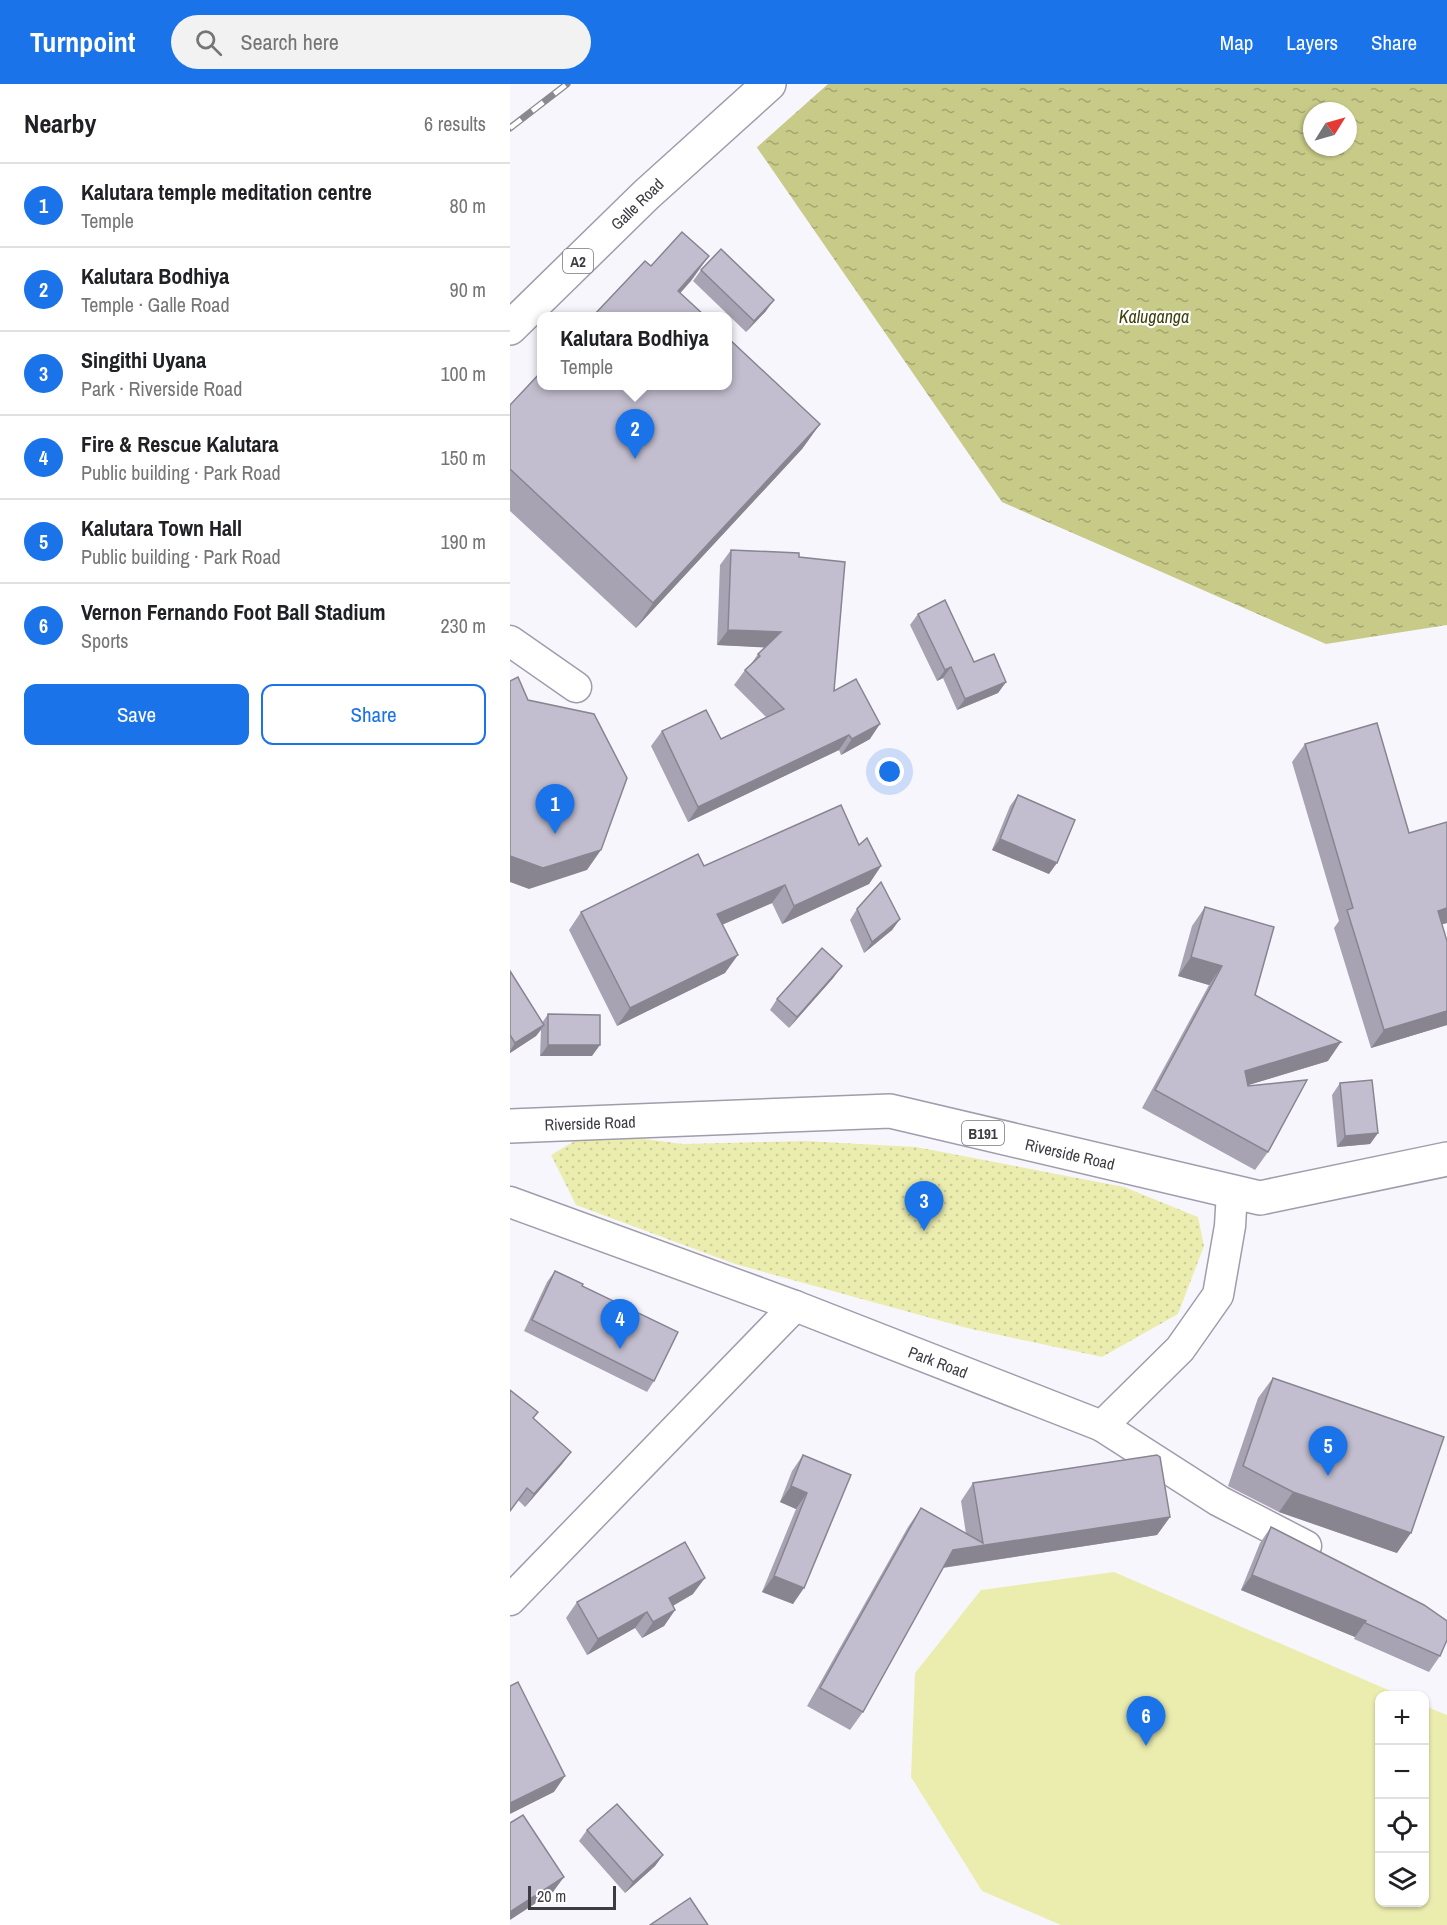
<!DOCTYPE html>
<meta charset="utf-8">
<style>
:root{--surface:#fff;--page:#f2f2f2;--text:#202124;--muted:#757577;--line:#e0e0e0;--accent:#1a73e8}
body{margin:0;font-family:"Archivo Narrow",sans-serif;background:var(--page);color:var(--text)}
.controls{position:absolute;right:18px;bottom:18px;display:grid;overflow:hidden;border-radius:12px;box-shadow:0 2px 4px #0004}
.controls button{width:54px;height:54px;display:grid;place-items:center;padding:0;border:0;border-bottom:2px solid var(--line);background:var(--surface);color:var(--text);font:30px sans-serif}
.compass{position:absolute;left:793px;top:18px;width:54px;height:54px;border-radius:50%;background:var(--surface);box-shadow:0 2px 4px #0004;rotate:53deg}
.scale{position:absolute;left:18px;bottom:15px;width:88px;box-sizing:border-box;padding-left:6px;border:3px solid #3e3c43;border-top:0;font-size:16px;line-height:21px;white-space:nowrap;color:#3e3c43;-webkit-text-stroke:4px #fff;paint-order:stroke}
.you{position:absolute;left:380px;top:688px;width:21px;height:21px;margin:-15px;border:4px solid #fff;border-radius:50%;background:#1a73e8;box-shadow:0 0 0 9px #1a73e833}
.badge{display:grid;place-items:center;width:39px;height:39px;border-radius:50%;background:var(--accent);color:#fff;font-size:20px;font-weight:700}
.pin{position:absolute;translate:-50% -50px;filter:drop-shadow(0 2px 3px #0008)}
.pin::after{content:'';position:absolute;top:32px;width:21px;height:18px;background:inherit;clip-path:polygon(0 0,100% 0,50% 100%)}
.popup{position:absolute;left:27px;top:228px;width:195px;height:78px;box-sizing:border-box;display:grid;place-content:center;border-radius:12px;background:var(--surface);filter:drop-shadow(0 2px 4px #0005);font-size:20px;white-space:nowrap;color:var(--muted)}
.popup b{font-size:22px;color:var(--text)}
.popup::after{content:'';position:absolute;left:50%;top:100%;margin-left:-12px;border:12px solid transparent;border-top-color:var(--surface)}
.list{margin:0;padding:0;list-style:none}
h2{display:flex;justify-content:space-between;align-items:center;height:78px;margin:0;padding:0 24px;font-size:26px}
h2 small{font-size:20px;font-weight:400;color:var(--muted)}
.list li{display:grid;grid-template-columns:39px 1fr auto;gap:18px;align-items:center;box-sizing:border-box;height:84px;padding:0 24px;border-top:2px solid var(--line)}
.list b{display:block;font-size:22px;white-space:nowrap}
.list p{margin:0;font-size:20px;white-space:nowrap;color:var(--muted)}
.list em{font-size:20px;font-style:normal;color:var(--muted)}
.actions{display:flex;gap:12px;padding:18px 24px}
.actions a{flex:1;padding:14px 0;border:2px solid var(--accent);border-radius:12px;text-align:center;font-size:21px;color:var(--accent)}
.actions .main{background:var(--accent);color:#fff}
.icon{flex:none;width:33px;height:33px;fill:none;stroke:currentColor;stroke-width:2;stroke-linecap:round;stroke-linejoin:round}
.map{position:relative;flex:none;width:937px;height:1841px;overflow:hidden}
header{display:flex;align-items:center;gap:36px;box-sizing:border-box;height:84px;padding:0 30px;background:var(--accent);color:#fff}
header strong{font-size:28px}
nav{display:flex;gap:33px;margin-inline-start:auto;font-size:21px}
.search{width:420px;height:54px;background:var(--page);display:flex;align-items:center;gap:15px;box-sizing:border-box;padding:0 21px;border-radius:33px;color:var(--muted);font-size:22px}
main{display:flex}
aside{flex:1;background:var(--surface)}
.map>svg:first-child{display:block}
.grass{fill:url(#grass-dots)}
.garden{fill:#ebedaf}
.water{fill:url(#water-ripples);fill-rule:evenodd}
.pier{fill:#f8f6fd}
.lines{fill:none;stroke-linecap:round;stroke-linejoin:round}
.minor-casing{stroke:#a09cac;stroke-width:33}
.major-casing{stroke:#a09cac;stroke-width:36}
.highway-casing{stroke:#a09cac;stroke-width:36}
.minor{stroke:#fff;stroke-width:30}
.major{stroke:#fff;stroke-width:33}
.highway{stroke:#fff;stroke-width:33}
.rail-casing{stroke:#8b8990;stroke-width:7}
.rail{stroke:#fff;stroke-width:4.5;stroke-dasharray:14;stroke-linecap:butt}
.wall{fill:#a8a3b2}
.shaded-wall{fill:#888591}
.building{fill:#c3becf;stroke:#888591;stroke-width:1.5}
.labels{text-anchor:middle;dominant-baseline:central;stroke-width:4.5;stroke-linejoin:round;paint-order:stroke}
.shield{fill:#fff;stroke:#78767b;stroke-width:1.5}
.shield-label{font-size:15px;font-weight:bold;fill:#3e3c43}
.street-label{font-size:16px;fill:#3e3c43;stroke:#fff}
.water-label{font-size:18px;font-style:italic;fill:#41410e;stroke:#fff}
</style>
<header>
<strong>Turnpoint</strong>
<div class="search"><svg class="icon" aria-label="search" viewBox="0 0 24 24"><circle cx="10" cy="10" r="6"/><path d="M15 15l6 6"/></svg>Search here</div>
<nav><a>Map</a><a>Layers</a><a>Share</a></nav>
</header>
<main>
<aside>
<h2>Nearby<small>6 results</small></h2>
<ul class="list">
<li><span class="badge">1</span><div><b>Kalutara temple meditation centre</b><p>Temple</p></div><em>80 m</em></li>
<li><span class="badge">2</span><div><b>Kalutara Bodhiya</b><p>Temple · Galle Road</p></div><em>90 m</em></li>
<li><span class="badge">3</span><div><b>Singithi Uyana</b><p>Park · Riverside Road</p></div><em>100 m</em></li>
<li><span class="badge">4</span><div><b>Fire &amp; Rescue Kalutara</b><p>Public building · Park Road</p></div><em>150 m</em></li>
<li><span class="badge">5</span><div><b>Kalutara Town Hall</b><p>Public building · Park Road</p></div><em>190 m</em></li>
<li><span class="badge">6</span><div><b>Vernon Fernando Foot Ball Stadium</b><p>Sports</p></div><em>230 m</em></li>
</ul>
<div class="actions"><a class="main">Save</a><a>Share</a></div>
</aside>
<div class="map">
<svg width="937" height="1841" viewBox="0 0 937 1841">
<defs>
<pattern id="grass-dots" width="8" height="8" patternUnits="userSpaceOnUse" patternTransform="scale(1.5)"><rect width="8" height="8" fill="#ebedaf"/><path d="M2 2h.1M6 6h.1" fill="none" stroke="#cbcc98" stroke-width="1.8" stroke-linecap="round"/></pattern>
<pattern id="water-ripples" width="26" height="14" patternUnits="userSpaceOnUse" patternTransform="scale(1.5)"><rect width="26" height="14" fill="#c8ca87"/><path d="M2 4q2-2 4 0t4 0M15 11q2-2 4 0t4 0" fill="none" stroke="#a4a570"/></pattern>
</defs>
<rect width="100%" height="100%" fill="#f8f6fd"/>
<path class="grass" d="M80,1048L173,1060L295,1057L406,1063L614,1103L688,1133L694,1162L668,1230L592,1273L457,1244L225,1180L66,1121L41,1071Z"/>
<path class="garden" d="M604,1488L890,1611L870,1612V1818H914L915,1622L937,1631V1841H551L472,1807L401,1693L405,1589L471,1506Z"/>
<path class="water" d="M203,0H937V541L816,560L492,418ZM802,27H838V63H802Z"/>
<path class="pier" d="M201,0H318L245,65Z"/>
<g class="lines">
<defs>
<g id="minor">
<path d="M0,557L66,603"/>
<path d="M0,1118L285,1222L592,1342L670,1265L708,1211L720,1142L722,1108"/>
<path d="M592,1342L709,1417L796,1462"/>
<path d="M0,1516L285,1222"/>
</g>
<path id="major" d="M0,1042L380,1027L750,1114L937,1075"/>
<path id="highway" d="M0,244L136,111L259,0"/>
</defs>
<use href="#minor" class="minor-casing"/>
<use href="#major" class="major-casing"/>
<use href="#highway" class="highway-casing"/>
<use href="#minor" class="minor"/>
<use href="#major" class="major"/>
<use href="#highway" class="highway"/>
<defs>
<path id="rail" d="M0,44L57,0"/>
</defs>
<use href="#rail" class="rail-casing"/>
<use href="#rail" class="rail"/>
</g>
<g class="wall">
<path d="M191,186L256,227L236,248L183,197Z"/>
<path d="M0,321L310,340L292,365L126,544L0,427Z"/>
<path d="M221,466L289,473L324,607L360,655L331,671L329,666L178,738L141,662L152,647L211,655L256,633L224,601L235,586L241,580L248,570L255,563L207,561L210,481Z"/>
<path d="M408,530L464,578L496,598L488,609L447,626L433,594L427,597L400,541Z"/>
<path d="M795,660L899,749L937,738V839L932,840L937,857V941L861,964L824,844L829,837L782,678Z"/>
<path d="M508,711L539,790L482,766L500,722Z"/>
<path d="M349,761L371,782L359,800L272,840L262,819L212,841L215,889L107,942L59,846L71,828L194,782Z"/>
<path d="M695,823L745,911L818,977L738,1001L758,1068L745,1086L632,1024L699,901L668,892L682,842Z"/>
<path d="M347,825L390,835L382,846L354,869L340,836Z"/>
<path d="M0,887L32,939L38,930L82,972H30L31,946L26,952L0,969Z"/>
<path d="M324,893L279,944L260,926L267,915Z"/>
<path d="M830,999L868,1049L860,1060L827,1063L822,1011Z"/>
<path d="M45,1187L72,1202L144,1297L137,1308L14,1247L37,1198Z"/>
<path d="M763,1294L887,1469L769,1428L718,1402L748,1314Z"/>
<path d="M23,1334L61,1368L52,1380L15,1423L8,1416Z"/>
<path d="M293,1371L341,1391L283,1520L252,1508L286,1425L270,1418L282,1387Z"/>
<path d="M463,1399L660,1433L647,1451L433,1484L353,1628L340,1646L297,1622L398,1443L411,1424L456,1450L451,1417Z"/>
<path d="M761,1443L930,1572L919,1588L844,1555L845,1553L731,1506L750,1459Z"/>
<path d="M183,1510L163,1522L165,1526L154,1542L132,1554L125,1544L77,1571L56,1534L67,1518Z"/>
<path d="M77,1746L153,1771L145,1782L115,1809L69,1757Z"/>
</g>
<g class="shaded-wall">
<path d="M199,172L181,197L150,232L168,207Z"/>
<path d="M264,216L256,227L236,248L244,237Z"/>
<path d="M310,340L292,365L126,544L143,519Z"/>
<path d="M218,546L271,548L261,564L207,561Z"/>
<path d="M441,583L433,594L427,597L435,586Z"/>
<path d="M496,598L488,609L447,626L455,615Z"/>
<path d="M370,640L360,655L331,671L342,655Z"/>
<path d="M339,651L329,666L178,738L188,723Z"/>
<path d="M490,755L547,779L539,790L482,766Z"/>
<path d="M91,766L77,786L19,805L0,798V772Z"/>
<path d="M371,782L359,800L272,840L284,822Z"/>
<path d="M275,801L262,819L195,848L207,830Z"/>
<path d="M937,824V839L915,845L928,827Z"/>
<path d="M390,835L382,846L354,869L362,858Z"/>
<path d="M228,871L215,889L107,942L120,924Z"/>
<path d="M681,873L712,882L699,901L668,892Z"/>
<path d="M332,882L324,893L279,944L287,933Z"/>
<path d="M937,927V941L861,964L874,946Z"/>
<path d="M34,941L26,952L0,969V967L5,959Z"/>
<path d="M831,958L818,977L722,1006L735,987Z"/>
<path d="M38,961H90L82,972H30Z"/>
<path d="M868,1049L860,1060L827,1063L835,1052Z"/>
<path d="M61,1368L52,1380L15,1423L24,1410Z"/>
<path d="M281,1402L297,1409L286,1425L270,1418Z"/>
<path d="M783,1408L901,1449L887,1469L769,1428Z"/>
<path d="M660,1433L647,1451L430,1484L443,1466Z"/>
<path d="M742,1491L856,1537L845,1553L731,1506Z"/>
<path d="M264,1492L294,1504L283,1520L252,1508Z"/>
<path d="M195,1494L183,1510L148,1530L159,1514Z"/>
<path d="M165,1526L154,1542L132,1554L143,1538Z"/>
<path d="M137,1528L125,1544L77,1571L88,1555Z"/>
<path d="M55,1692L44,1708L0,1730V1719Z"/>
<path d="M153,1771L145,1782L115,1809L123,1798Z"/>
<path d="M54,1793L43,1808L0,1836V1828Z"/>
</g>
<g class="building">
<path d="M172,148L199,172L168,207L195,232H83L135,177L141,182Z"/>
<path d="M211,165L264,216L244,237L191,186Z"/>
<path d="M218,254L310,340L143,519L0,385V321L32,287V302H218Z"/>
<path d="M221,466L289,469V473L335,478L324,607L346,595L370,640L342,655L339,651L188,723L152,647L196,626L211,655L274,625L235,586L250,572L248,570L271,548L218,546Z"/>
<path d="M435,516L464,578L484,570L496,598L455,615L441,583L435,586L408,530Z"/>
<path d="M8,593L18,616L84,630L117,694L91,766L33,784L0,772V597Z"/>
<path d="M867,639L899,749L937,738V824L928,827L937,857V927L874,946L837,826L843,824L795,660Z"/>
<path d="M508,711L565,736L547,779L490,755Z"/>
<path d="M331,721L349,761L357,754L371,782L284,822L275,801L207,830L228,871L120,924L71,828L188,770L194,782Z"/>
<path d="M371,798L390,835L362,858L347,825Z"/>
<path d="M695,823L764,843L745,911L831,958L735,987L738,1002L797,996L758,1068L645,1006L712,882L681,873Z"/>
<path d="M312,864L332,882L287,933L267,915Z"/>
<path d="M0,887L34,941L5,959L0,951Z"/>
<path d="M38,930L90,931V961H38Z"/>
<path d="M862,996L868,1049L835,1052L830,999Z"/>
<path d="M45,1187L73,1200L72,1202L168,1248L144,1297L22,1236Z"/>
<path d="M763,1294L934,1353L901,1449L783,1408L733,1382Z"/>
<path d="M0,1306L28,1328L23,1334L61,1368L24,1410L17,1404L0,1427Z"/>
<path d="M293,1371L341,1391L294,1504L264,1492L297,1409L281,1402Z"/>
<path d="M647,1371L650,1373L660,1433L443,1466L353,1628L310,1604L411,1424L473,1459L463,1399Z"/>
<path d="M761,1443L914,1521L937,1537V1556L930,1572L855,1539L856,1537L742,1491Z"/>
<path d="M175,1458L195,1494L159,1514L165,1526L143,1538L137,1528L88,1555L67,1518Z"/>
<path d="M8,1598L55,1692L0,1719V1602Z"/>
<path d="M107,1720L153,1771L123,1798L77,1746Z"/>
<path d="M13,1731L54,1793L0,1828V1739Z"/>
<path d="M180,1814L198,1841H140Z"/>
</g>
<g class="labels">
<g class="shield">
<rect x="53" y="165" width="30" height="24" rx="4.5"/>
<rect x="452" y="1037" width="42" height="24" rx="4.5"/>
</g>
<g class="shield-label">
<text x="68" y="177">A2</text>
<text x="473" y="1049">B191</text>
</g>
<g class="street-label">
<text transform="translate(127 120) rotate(-44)">Galle Road</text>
<text transform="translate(80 1039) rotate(-2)">Riverside Road</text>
<text transform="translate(560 1070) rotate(13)">Riverside Road</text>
<text transform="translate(428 1278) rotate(21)">Park Road</text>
</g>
<g class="water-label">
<text x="644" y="232">Kaluganga</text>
</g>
</g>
</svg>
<div class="controls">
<button>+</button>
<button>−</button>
<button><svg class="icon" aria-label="locate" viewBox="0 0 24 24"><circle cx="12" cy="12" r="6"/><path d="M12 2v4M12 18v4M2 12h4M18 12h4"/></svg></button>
<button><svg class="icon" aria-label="layers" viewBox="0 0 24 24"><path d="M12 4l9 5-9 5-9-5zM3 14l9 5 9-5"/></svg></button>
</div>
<svg class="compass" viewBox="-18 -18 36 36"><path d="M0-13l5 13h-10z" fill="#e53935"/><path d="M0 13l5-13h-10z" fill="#757577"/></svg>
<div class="scale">20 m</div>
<div class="you"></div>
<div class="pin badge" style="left:45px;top:750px">1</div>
<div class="pin badge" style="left:125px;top:375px">2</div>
<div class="popup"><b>Kalutara Bodhiya</b>Temple</div>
<div class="pin badge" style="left:414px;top:1147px">3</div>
<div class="pin badge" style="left:110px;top:1265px">4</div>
<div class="pin badge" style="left:818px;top:1392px">5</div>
<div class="pin badge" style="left:636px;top:1662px">6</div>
</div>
</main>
